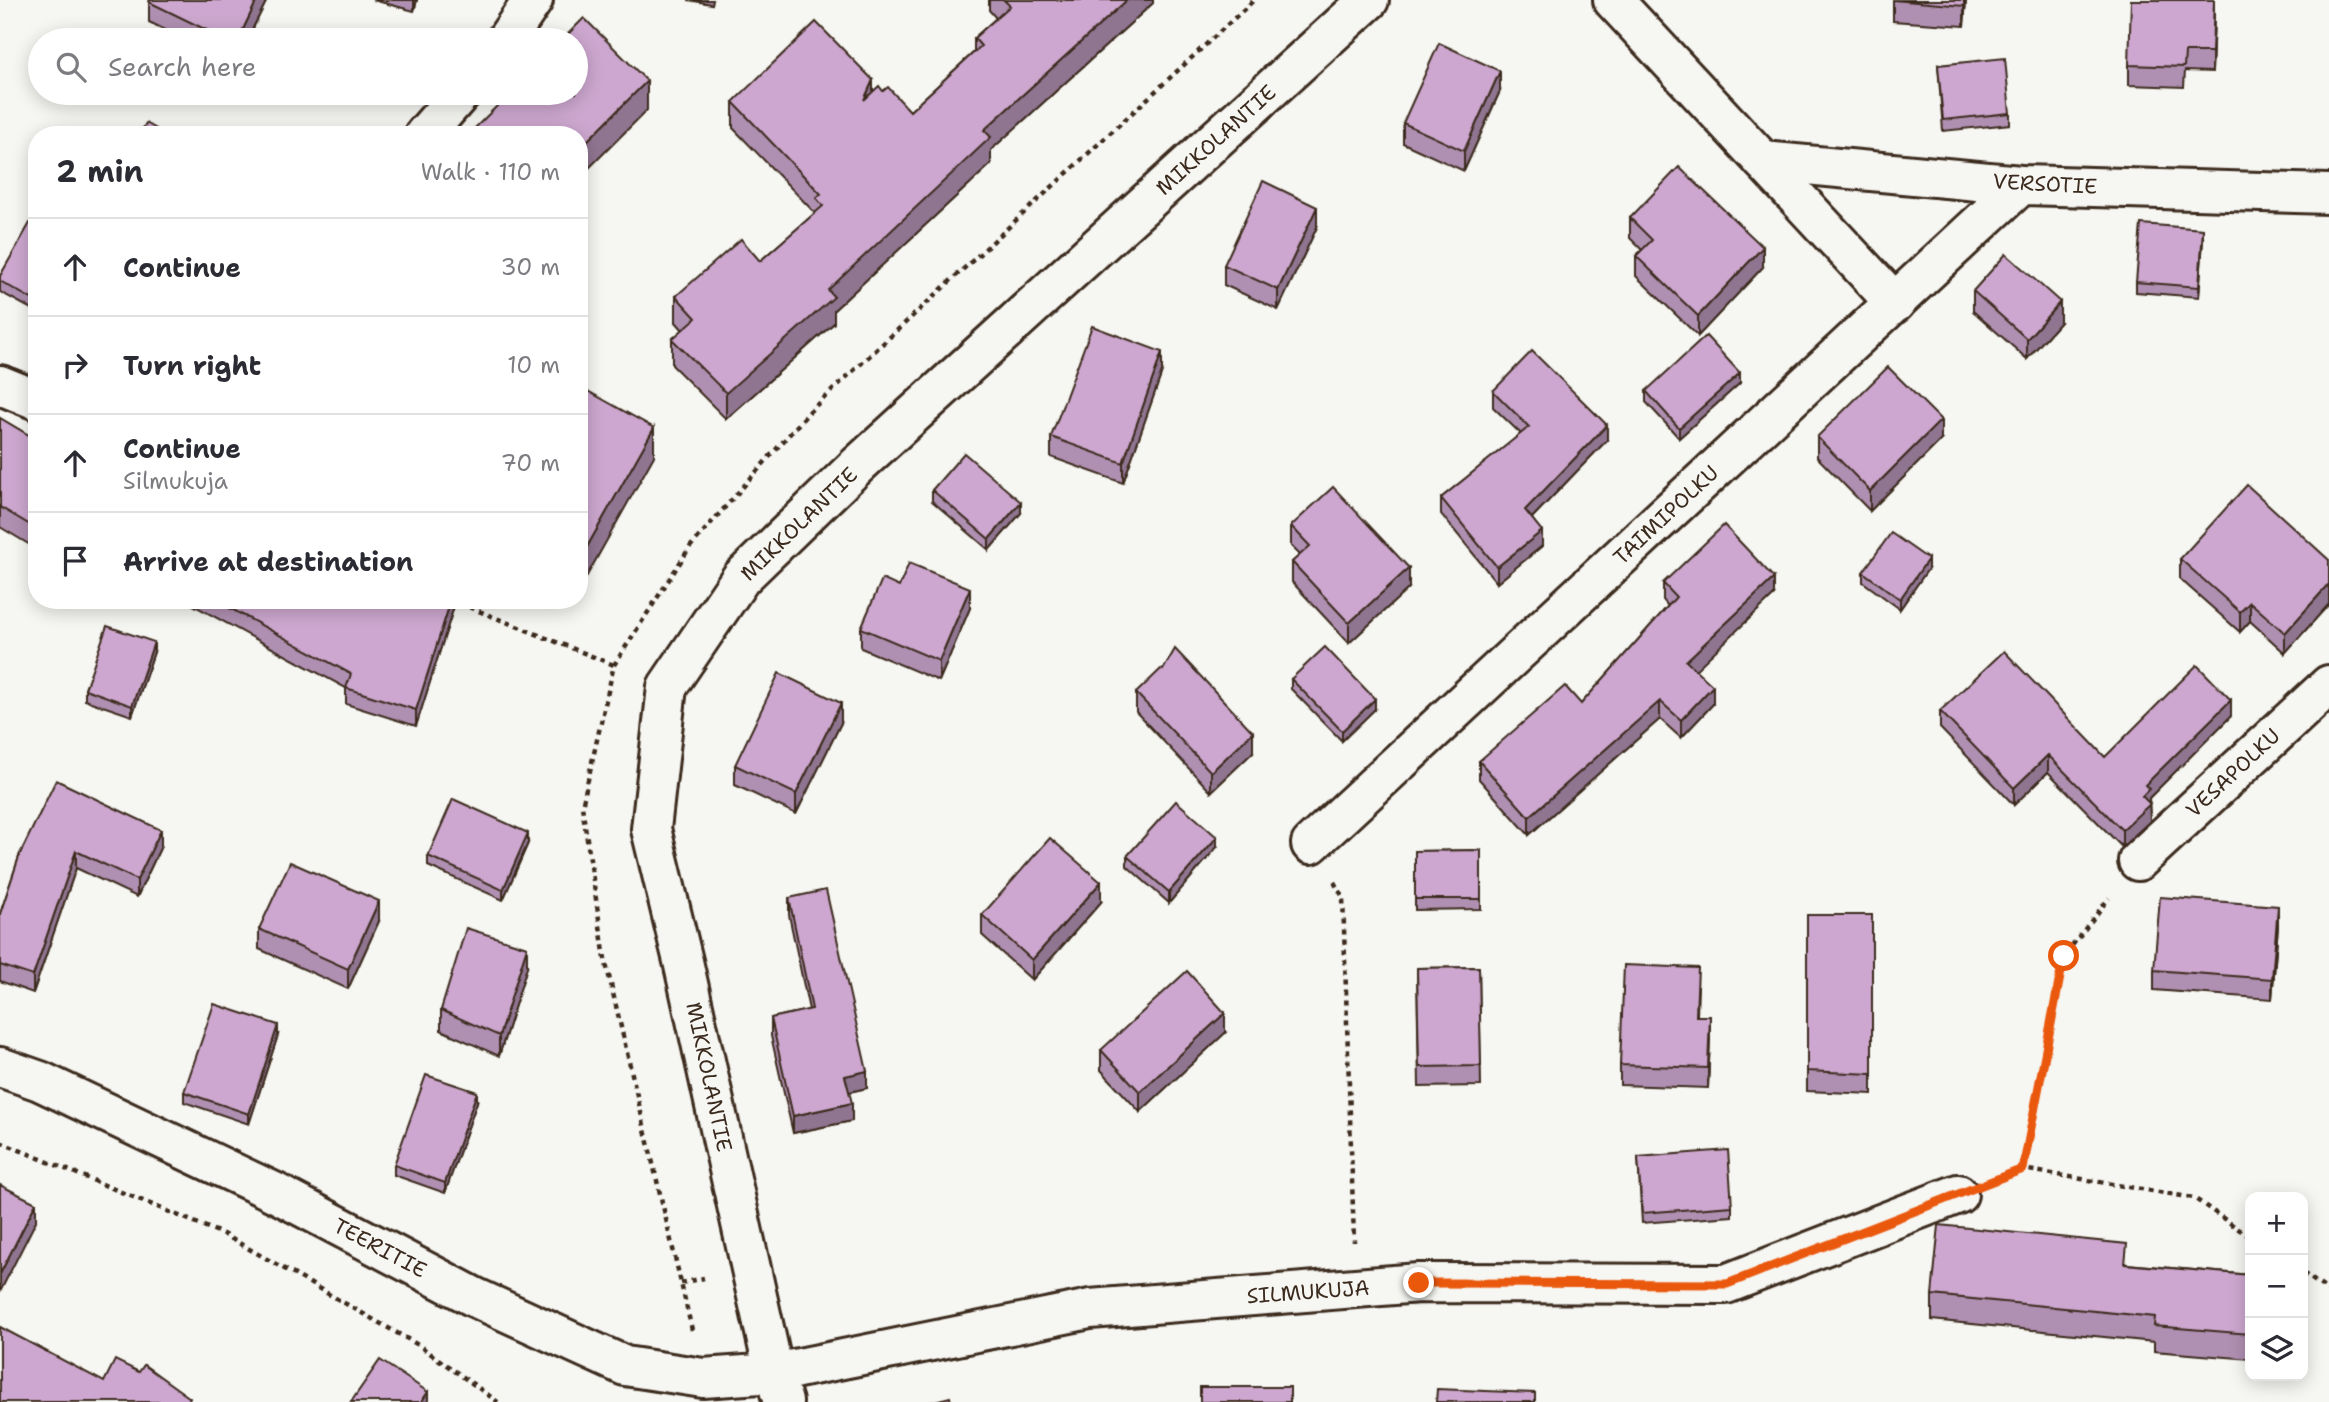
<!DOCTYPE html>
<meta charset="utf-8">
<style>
:root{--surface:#fff;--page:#f7f7f7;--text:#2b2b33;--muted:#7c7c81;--line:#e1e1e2}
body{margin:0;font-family:"Shantell Sans",sans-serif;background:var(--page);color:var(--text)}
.controls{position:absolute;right:21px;bottom:21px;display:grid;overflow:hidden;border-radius:14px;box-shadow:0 4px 18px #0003}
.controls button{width:63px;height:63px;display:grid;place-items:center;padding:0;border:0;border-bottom:2px solid var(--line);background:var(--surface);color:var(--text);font:35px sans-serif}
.stop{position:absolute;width:21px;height:21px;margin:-16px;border:5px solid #ea580c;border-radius:50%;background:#fff}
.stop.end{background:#ea580c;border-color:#fff;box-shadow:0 2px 7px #0008}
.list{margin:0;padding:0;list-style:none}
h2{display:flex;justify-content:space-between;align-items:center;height:91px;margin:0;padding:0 28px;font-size:30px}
h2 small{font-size:23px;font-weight:400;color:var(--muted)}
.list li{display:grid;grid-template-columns:46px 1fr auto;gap:21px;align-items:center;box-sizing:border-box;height:98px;padding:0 28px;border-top:2px solid var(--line)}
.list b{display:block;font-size:26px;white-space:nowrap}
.list p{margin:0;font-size:23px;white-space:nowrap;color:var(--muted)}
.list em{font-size:23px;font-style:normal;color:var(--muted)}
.icon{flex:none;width:38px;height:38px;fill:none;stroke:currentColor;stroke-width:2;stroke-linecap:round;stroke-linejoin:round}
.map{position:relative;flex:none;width:2329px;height:1402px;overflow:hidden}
.search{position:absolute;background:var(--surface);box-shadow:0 4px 18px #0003;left:28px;top:28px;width:560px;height:77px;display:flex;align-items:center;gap:18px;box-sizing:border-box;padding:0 24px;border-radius:38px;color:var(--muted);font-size:26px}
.panel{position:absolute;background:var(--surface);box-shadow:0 4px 18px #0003;left:28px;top:126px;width:560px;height:483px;border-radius:28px}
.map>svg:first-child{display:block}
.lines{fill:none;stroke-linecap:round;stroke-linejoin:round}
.street-casing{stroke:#3b2a1e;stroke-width:44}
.path{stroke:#3b2a1e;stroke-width:4.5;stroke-dasharray:5 5;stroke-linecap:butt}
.street{stroke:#f6f6f2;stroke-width:38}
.wall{fill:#b090b2;stroke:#3b2a1e;stroke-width:2}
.shaded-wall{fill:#907591;stroke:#3b2a1e;stroke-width:2}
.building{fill:#cda7cf;stroke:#3b2a1e;stroke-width:2}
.route{stroke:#ea580c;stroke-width:9}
.labels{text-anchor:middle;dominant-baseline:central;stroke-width:5;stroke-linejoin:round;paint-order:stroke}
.street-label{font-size:21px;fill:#3b2a1e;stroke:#f6f6f2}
</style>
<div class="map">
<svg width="2329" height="1402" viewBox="0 0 2329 1402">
<rect width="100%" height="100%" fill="#f6f6f2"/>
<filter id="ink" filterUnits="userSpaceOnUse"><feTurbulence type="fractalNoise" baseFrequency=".0143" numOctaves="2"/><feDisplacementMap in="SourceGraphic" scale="14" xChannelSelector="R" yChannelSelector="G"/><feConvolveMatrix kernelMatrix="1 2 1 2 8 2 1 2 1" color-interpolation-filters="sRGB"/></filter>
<g filter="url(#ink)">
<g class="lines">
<defs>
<g id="street">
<path d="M1613,0L1763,161L2021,185L2329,194"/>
<path d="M506,40L533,0"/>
<path d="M424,135L461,93"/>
<path d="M1763,161L1895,303"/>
<path d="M0,385L37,400"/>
<path d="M1311,844L2021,185"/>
<path d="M2138,861L2329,685"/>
<path d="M0,1067L40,1081L276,1193L474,1297L625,1366L703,1378L774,1373L1090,1309L1419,1283L1726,1284L1958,1194"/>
<path d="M783,1402L774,1373L683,961L651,829L667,687L741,578L859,464L1369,0"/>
</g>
</defs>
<use href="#street" class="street-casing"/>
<g class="path">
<path d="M451,600L614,665"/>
<path d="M1334,882L1343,897L1354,1242"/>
<path d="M0,1142L223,1234L420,1346L498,1402"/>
<path d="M2023,1169L2064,956L2109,898"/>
<path d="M2001,1177L2023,1169L2194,1198L2250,1237"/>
<path d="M2303,1273L2329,1291"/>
<path d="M681,1283L704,1278"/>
<path d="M692,1330L605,959L582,806L614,665L690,547L810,411L1254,0"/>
</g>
<use href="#street" class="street"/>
</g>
<g class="wall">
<path d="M150,0H267L247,40H186L149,22V2Z"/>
<path d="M373,0H417L414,11Z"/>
<path d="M688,0H713L712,4Z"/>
<path d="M989,0H1153V3L991,150V164L834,310V323L726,419L672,365V339L683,330L676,322V296L760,261L815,213L733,128V102L883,91L910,111L974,52V38L996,18L989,10Z"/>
<path d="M1893,0H1966L1964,26L1893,21Z"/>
<path d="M2214,15L2212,72L2185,71L2184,87L2129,85V65Z"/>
<path d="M1938,65L2010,113V124L1943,131Z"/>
<path d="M1500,91L1464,171L1403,143V123Z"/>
<path d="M37,217V312L0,292V276Z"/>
<path d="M1630,218L1763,267L1698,336L1636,276V256L1642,250L1630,238Z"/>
<path d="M1317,227L1278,310L1224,285V265Z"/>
<path d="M2203,239L2199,297L2136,292V282Z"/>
<path d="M1973,291L2060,322L2027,359L1973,311Z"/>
<path d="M1162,372L1123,483L1051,457V437Z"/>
<path d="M1740,383L1679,438L1646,402V391Z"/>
<path d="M1493,391L1607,440L1532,518L1542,546L1497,583L1441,514V498L1521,434L1493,407Z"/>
<path d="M0,418L37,440V549L0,527Z"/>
<path d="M1817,437L1941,440L1870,511L1817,457Z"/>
<path d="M932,490L1021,513L989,550L932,501Z"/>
<path d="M1291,526L1409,588L1349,643L1292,582V562L1300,555L1291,546Z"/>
<path d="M2180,559L2329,560V604L2285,653L2250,621L2240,632L2180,579Z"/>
<path d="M1928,569L1900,609L1863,582V572Z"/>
<path d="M1663,583L1774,595L1695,669L1713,704L1681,738L1660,719L1529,835L1479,779V761L1581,704L1668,606L1663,600Z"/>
<path d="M899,587L970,608L939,681L861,648V628Z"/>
<path d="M193,600H456L416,726L346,704V688L193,605Z"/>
<path d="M154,652L132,716L85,700V689Z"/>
<path d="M1291,679L1375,709L1342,741L1291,689Z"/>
<path d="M1136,693L1253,752L1211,792L1136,712Z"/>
<path d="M1940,711L2105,757L2231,716L2149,798L2150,821L2122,847L2048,772L2014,805L1940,728Z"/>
<path d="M841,723L796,814L735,785V765Z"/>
<path d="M528,843L503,900L428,866V856Z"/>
<path d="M161,846L137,897L76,868L33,993L0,981V914L20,854Z"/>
<path d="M1217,847L1169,903L1127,866V856Z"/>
<path d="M1481,850V909L1415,910V851Z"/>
<path d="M789,898L867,1088L849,1092L852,1121L793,1133L771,1036V1018L809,1010L789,915Z"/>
<path d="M1101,902L1032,980L982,935V915Z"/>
<path d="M1807,915H1872V1094L1807,1091Z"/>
<path d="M379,921L348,989L259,949V929Z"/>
<path d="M2278,926L2272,999L2154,990V970Z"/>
<path d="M527,967L499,1056L441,1030V1010Z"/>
<path d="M1479,967L1481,1086L1419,1087L1417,968Z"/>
<path d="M1698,988L1697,1016L1710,1036L1708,1088L1620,1085V1065Z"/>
<path d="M1225,1033L1140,1112L1101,1070V1050Z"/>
<path d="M278,1035L249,1124L184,1102V1092Z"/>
<path d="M477,1102L445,1193L394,1175V1165Z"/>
<path d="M1638,1157L1732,1206V1216L1642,1223Z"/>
<path d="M2127,1264L2250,1275V1359L2154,1351V1342L1932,1320V1295Z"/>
</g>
<g class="shaded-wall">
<path d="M257,0H267L247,40H238Z"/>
<path d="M414,0H417L414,11Z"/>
<path d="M1127,0H1153V3L991,150V164L834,310V323L726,419V393L984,130Z"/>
<path d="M1964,0H1966L1964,26Z"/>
<path d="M2214,0V15L2212,72V52Z"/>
<path d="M1500,71V91L1464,171V151Z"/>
<path d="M873,80V106L864,100Z"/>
<path d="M647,81V110L579,178V149Z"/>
<path d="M1317,207V227L1278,310V290Z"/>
<path d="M2203,229V239L2199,297V287Z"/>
<path d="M1763,247V267L1698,336V316Z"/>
<path d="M2060,302V322L2027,359V339Z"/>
<path d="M1162,352V372L1123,483V463Z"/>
<path d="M1740,373V383L1679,438V428Z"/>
<path d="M1941,420V440L1870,511V491Z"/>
<path d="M1607,425V440L1525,525V510Z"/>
<path d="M654,428V456L579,590V561Z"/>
<path d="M1021,502V513L989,550V539Z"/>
<path d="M1542,531V546L1497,583V567Z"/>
<path d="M1928,559V569L1900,609V599Z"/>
<path d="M1409,568V588L1349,643V623Z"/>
<path d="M1774,578V595L1686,679V661Z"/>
<path d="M2329,584V604L2285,653V633Z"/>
<path d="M970,588V608L939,681V661Z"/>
<path d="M451,600H456L416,726V710Z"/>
<path d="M2250,602V621L2240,632V612Z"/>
<path d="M154,642V652L132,716V706Z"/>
<path d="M1713,686V704L1681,738V720Z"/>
<path d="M1375,699V709L1342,741V731Z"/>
<path d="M2231,700V716L2149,798L2150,821L2122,847V830L2142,796L2145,785Z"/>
<path d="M1660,701V719L1529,835V817Z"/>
<path d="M841,703V723L796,814V794Z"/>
<path d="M1253,732V752L1211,792V772Z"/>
<path d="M2048,755V772L2014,805V788Z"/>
<path d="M161,830V846L137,897V880Z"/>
<path d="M528,833V843L503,900V890Z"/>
<path d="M1217,837V847L1169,903V892Z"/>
<path d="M76,851V868L33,993V976Z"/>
<path d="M1101,882V902L1032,980V960Z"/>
<path d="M379,901V921L348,989V969Z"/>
<path d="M2278,906V926L2272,999V979Z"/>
<path d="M527,947V967L499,1056V1036Z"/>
<path d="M1225,1013V1033L1140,1112V1092Z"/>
<path d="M1710,1016V1036L1708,1088V1068Z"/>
<path d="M278,1025V1035L249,1124V1114Z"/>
<path d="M867,1071V1088L845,1093V1076Z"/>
<path d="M477,1092V1102L445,1193V1183Z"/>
<path d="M852,1103V1121L793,1133V1116Z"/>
<path d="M36,1203V1221L0,1292V1274Z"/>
<path d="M428,1392V1402H421Z"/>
</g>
<g class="building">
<path d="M150,0H257L238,40H227L149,2Z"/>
<path d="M1004,0H1127L984,130L991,137L828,290L834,297L726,393L672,339L696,318L676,296L741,239L760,261L823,206L816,198L821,194L733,102L816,22L873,80L864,100L879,86L883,91L888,87L910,111L981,46L974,38L1010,6Z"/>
<path d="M1893,0H1964V6Z"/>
<path d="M2131,0H2214L2212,52H2185L2184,67L2129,65Z"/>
<path d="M584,18L647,81L579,149V135H468L510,93H576V40H562Z"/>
<path d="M1439,43L1500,71L1464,151L1403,123Z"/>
<path d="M2005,58L2010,113L1943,120L1938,65Z"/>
<path d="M146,123L167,135H139Z"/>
<path d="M1679,167L1763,247L1698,316L1636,256L1652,240L1630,218Z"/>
<path d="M1263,181L1317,207L1278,290L1224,265Z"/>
<path d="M34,216L37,217V302L0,281V276Z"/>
<path d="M2141,224L2203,229L2199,287L2136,282Z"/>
<path d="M2006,254L2060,302L2027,339L1973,291Z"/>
<path d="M1092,326L1162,352L1123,463L1051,437Z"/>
<path d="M1706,336L1740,373L1679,428L1646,391Z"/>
<path d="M1532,351L1607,425L1525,510L1542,531L1497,567L1441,498L1529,427L1493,391Z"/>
<path d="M1888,367L1941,420L1870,491L1817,437Z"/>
<path d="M586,390L654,428L579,561V402Z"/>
<path d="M0,418L37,440V529L0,507Z"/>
<path d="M964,453L1021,502L989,539L932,490Z"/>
<path d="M2247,485L2329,560V584L2285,633L2250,602L2240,612L2180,559Z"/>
<path d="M1333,487L1409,568L1349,623L1292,562L1310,546L1291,526Z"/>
<path d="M1724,525L1774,578L1686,661L1713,686L1681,720L1660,701L1529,817L1479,761L1565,686L1581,704L1676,597L1663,583Z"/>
<path d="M1891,533L1928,559L1900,599L1863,572Z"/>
<path d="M909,563L970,588L939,661L861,628L882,579L899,587Z"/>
<path d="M215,600H451L416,710L346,688L351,674Z"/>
<path d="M107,626L154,642L132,706L85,689Z"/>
<path d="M1325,647L1375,699L1342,731L1291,679Z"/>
<path d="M1175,649L1253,732L1211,772L1136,693L1161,669L1163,670Z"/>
<path d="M2004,651L2105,757L2197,665L2231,700L2145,785L2149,789L2142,796L2150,804L2122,830L2048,755L2014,788L1940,711Z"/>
<path d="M779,673L841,703L796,794L735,765Z"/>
<path d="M56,780L161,830L137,880L76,851L33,976L0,965V914L20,854Z"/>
<path d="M453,799L528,833L503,890L428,856Z"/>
<path d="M1176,801L1217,837L1169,892L1127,856Z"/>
<path d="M1050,838L1101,882L1032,960L982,915Z"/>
<path d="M1481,850V899H1415V851Z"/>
<path d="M290,862L379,901L348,969L259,929Z"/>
<path d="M826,890L867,1071L845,1076L852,1103L793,1116L771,1018L812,1009L789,898Z"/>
<path d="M2160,897L2278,906L2272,979L2154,970Z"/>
<path d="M1807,915H1872V1074L1807,1071Z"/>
<path d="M466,928L527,947L499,1036L441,1010Z"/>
<path d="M1624,965L1698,968L1696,1016H1710L1708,1068L1620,1065Z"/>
<path d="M1479,967L1481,1066L1419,1067L1417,968Z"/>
<path d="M1187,971L1225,1013L1140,1092L1101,1050Z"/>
<path d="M214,1004L278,1025L249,1114L184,1092Z"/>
<path d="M426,1075L477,1092L445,1183L394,1165Z"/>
<path d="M1728,1150L1732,1206L1642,1213L1638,1157Z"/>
<path d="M0,1185L36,1203L0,1274Z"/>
<path d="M1939,1225L2127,1244L2125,1264L2250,1275V1334L2154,1326L2155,1317L1932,1295Z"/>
<path d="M0,1327L104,1382L115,1360L139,1372L144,1365L190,1398L188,1402H0Z"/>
<path d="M380,1360L428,1392L421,1402H351Z"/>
<rect x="1200" y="1387" width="90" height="15"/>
<path d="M1437,1389L1535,1393V1402H1436Z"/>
<path d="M950,1397L951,1402H931Z"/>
</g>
</g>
<g class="lines" filter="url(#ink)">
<path class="route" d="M1419,1283L1727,1284L2023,1169L2064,956"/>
</g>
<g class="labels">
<g class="street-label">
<text transform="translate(1216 140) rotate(-42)">MIKKOLANTIE</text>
<text transform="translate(2045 184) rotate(3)">VERSOTIE</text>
<text transform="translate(1666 515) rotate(-43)">TAIMIPOLKU</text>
<text transform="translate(799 524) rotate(-44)">MIKKOLANTIE</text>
<text transform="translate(2233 773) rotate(-43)">VESAPOLKU</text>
<text transform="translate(709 1077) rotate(78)">MIKKOLANTIE</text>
<text transform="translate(380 1248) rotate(28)">TEERITIE</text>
<text transform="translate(1308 1292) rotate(-4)">SILMUKUJA</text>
</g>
</g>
</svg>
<div class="controls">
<button>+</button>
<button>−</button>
<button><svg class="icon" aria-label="layers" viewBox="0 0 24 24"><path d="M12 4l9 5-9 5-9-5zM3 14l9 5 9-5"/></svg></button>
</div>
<div class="stop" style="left:2064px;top:956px"></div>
<div class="stop end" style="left:1419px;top:1283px"></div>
<div class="search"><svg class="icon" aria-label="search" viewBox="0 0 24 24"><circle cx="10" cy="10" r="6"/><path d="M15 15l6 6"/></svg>Search here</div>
<section class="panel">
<h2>2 min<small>Walk · 110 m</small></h2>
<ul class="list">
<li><svg class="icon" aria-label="ahead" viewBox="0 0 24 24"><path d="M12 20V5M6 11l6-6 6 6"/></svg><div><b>Continue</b></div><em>30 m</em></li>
<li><svg class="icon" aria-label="right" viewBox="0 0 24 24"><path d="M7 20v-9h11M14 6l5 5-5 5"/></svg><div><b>Turn right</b></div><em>10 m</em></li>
<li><svg class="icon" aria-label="ahead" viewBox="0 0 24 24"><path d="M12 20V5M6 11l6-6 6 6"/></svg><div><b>Continue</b><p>Silmukuja</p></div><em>70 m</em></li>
<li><svg class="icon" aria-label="arrive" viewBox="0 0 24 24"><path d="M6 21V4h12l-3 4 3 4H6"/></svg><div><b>Arrive at destination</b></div></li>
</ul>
</section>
</div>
